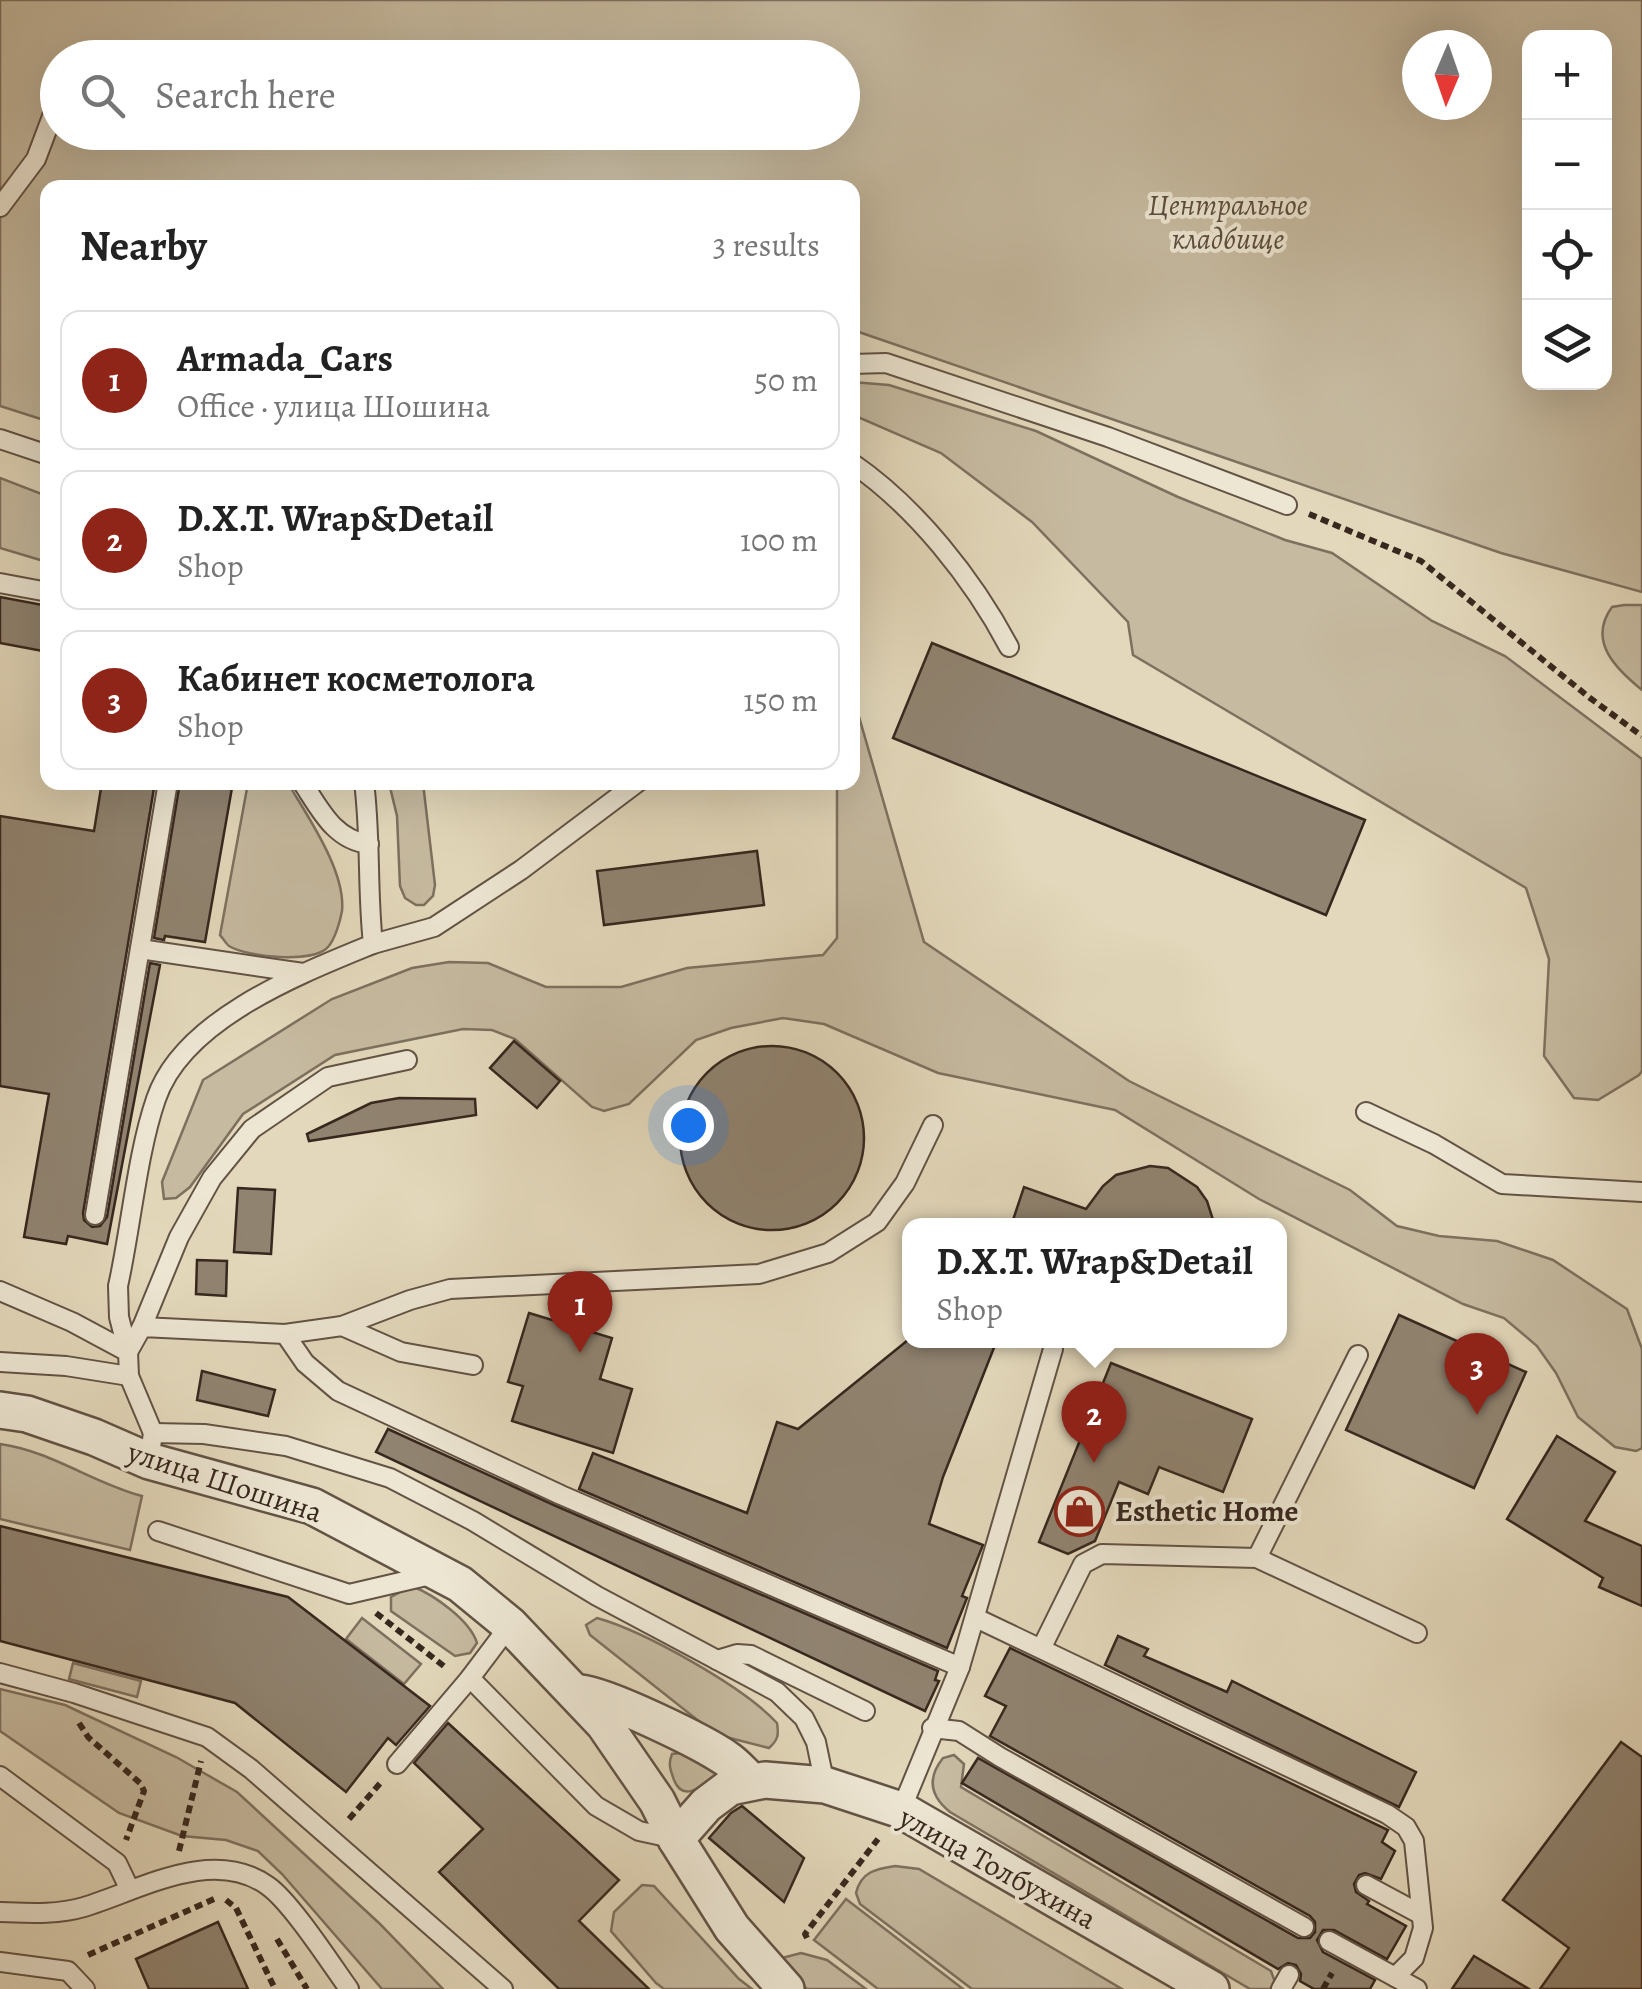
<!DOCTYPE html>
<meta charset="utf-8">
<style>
:root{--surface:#fff;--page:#f2f2f2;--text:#222;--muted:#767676;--line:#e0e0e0;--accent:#8f2418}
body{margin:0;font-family:Alegreya,serif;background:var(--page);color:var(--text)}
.controls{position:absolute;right:30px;top:30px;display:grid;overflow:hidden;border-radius:20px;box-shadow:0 10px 40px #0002}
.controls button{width:90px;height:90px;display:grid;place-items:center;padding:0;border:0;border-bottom:2px solid var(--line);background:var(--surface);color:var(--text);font:50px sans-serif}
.compass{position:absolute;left:1402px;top:30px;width:90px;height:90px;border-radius:50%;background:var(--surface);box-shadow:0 10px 40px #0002;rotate:182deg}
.you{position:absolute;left:688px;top:1125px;width:35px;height:35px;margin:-25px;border:8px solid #fff;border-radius:50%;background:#1a73e8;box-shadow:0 0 0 15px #1a73e833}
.badge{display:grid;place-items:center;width:65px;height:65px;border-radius:50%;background:var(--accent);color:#fff;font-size:32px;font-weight:700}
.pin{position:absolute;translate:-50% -82px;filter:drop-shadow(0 2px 5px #0008)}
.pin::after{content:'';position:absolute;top:52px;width:35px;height:30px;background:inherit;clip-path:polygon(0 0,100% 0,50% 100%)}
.popup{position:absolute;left:902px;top:1218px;width:385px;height:130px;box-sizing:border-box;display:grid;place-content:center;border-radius:20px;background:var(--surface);filter:drop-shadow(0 2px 8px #0005);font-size:32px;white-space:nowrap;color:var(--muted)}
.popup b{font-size:38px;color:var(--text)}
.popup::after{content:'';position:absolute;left:50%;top:100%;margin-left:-20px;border:20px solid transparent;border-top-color:var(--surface)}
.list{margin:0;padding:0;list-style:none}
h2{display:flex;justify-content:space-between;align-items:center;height:130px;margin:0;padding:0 40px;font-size:42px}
h2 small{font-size:32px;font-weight:400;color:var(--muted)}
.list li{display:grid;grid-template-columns:65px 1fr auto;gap:30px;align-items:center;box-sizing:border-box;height:140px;margin:0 20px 20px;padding:0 20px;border:2px solid var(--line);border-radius:20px}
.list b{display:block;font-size:38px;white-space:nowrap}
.list p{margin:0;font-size:32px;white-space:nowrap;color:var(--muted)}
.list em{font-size:32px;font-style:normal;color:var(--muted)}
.icon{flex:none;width:55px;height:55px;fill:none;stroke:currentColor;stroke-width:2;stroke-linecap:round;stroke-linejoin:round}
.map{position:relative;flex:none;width:1642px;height:1989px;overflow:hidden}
.search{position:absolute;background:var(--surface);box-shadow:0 10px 40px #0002;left:40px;top:40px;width:820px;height:110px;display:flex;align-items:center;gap:25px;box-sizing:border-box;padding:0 35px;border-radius:55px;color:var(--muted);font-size:38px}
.panel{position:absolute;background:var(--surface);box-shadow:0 10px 40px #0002;left:40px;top:180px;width:820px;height:610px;border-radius:20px}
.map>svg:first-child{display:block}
.green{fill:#c6baa0;stroke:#7e705f;stroke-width:2.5;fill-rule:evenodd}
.building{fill:#908370;stroke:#37271e;stroke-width:2.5}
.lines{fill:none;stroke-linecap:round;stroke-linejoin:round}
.lane-casing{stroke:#625345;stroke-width:22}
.street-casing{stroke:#625345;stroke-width:40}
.path{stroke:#37271e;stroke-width:6;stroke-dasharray:8 5;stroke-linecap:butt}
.lane{stroke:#ede6d3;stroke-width:18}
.street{stroke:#ede6d3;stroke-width:35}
.labels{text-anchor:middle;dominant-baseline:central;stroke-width:8;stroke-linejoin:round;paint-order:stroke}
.park-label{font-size:30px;font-style:italic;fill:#5b4c3e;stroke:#ede6d3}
.street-label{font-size:30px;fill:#37271e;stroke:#ede6d3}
.poi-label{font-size:30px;font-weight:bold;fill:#37271e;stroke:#ede6d3;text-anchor:start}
</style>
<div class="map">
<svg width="1642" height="1989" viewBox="0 0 1642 1989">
<rect width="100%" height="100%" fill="#e3d8bb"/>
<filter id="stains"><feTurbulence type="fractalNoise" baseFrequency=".002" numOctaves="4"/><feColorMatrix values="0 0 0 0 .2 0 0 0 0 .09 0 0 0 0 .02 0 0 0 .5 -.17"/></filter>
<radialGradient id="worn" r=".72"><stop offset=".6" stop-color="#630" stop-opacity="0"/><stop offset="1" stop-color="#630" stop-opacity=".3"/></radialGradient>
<g class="green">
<path d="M0,0H1642V592L1501,553L853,330L852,188H48L47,421L0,406ZM1530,38H1604V382H1530ZM1417,45H1477V105H1417ZM58,58H842V132H58Z"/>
<path d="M852,382L889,385L1036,431L1178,497L1285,540L1332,553L1432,621L1505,656L1642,759V1071L1639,1075L1598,1100L1574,1098L1544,1056L1549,959L1526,888L1133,655L1128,622L1032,522L941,453L853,415Z"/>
<path d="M0,478L47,496V562L0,548Z"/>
<path d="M1624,605H1642V690C1616,669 1587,641 1612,607Z"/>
<path d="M853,696L924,942L1129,1081L1350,1190L1397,1226L1439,1236L1497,1241L1553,1260L1627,1309L1642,1349V1448L1636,1451L1615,1447L1578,1417L1556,1373L1537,1346L1504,1318L1463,1304L1259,1199L1115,1110L938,1073L824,1024L783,1018L731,1028L696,1040L629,1104L604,1111L592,1107L515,1039L492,1030L463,1029L335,1055L243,1114L190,1187L176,1198L164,1199L162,1182L203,1080L332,999L412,968L449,962L488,963L546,987H621L687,968L823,955L837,938V783L852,782Z"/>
<path d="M248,783H288C307,816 346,871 342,911C340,922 335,939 328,947C313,964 247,957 229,946C228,946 221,936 220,935Z"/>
<path d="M389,783H423L435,885L433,896L424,905H416L405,898L400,886L397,816Z"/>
<path d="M0,1444C51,1451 93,1483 142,1496L130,1550L0,1519Z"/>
<path d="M412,1586C434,1595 470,1620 477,1643L470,1653L455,1656L391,1611V1597Z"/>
<path d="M362,1618L421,1664L404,1684L346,1639Z"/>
<path d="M597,1618C644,1631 744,1687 777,1723C779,1735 778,1740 769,1748L726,1737L705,1726L590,1635L586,1625Z"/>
<path d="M73,1663L141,1681L137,1697L69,1679Z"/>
<path d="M0,1689L65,1705L176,1757L237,1792L379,1923L443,1989H382L282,1874L258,1851L226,1840L182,1836L119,1813L0,1731Z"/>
<path d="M680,1753L715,1773L717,1776C702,1786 683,1803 674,1780C670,1769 668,1764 672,1754Z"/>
<path d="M954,1755L964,1764L961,1787L1271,1971L1275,1982L1270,1989H1250L950,1812C930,1796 927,1778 943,1758Z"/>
<path d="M895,1866L919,1869L1122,1989H972L860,1904L856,1893C861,1872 875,1869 895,1866Z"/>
<path d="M642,1885L654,1886L739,1979L752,1989H664L656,1983L611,1931L614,1912Z"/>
<path d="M846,1899L963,1989H878L814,1940Z"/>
<path d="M801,1953L827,1960L866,1989H807L782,1969V1958Z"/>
</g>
<g class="building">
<path d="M0,597L48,606V652L0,643Z"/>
<path d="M932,643L1365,820L1326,915L893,738Z"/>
<path d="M102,782H155L83,1213L84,1220L92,1227L100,1226L107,1217L150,963L160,965L107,1244L68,1236L66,1244L24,1237L49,1094L0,1086V816L94,831Z"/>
<path d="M180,782H233L205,942L165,936L164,940L154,938Z"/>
<path d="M757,851L764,905L604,925L597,871Z"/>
<path d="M514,1041L560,1081L537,1108L490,1068Z"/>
<circle cx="772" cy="1138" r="92"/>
<path d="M399,1098L475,1099L476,1115L309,1141L307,1134L371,1103Z"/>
<path d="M1150,1166L1168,1168L1197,1187L1207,1201L1215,1226H1011L1024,1187L1086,1209L1103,1186L1116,1175Z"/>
<path d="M238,1188L275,1190L271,1254L234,1252Z"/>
<path d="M197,1260L227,1261L226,1296L196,1294Z"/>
<path d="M529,1313L612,1338L600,1379L632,1389L613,1453L512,1421L523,1386L508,1382Z"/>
<path d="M1399,1315L1526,1372L1474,1488L1346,1430Z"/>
<path d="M908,1340H997L943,1477L929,1524L983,1545L962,1596L967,1598L947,1648L579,1489L593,1453L747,1513L777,1422L798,1429Z"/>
<path d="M1111,1363L1252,1419L1223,1492L1159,1467L1148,1494L1119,1482L1095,1541L1068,1554L1039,1542Z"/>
<path d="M202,1371L275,1390L268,1416L197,1400Z"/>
<path d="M388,1429L556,1506L938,1671L935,1680L939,1681L925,1711L376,1452Z"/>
<path d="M1557,1436L1615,1472L1585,1521L1642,1546V1606L1599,1587L1603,1578L1507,1519Z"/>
<path d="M0,1526L288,1597L430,1706L396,1745L388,1738L346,1792L235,1703L0,1641Z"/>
<path d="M1118,1636L1148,1649L1144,1656L1227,1692L1232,1681L1416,1772L1399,1807L1105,1665Z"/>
<path d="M1010,1648L1388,1830L1382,1842L1395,1851L1381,1879L1365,1873L1359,1875L1354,1884L1356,1892L1369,1901L1367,1904L1406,1926L1387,1959L1334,1930H1323L1317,1940L1323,1952L1375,1980L1370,1989H1314L1300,1981L1301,1974L1296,1965L1288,1963L1278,1969L962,1783L978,1758L1298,1938H1310L1315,1932V1922L1310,1916L990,1736L1006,1706L985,1696Z"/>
<path d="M448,1723L619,1880L579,1921L649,1989H559L439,1872L483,1829L414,1763Z"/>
<path d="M1621,1742L1642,1757V1989H1540L1569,1948L1503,1900Z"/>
<path d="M742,1806L804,1858L784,1902L709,1838L731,1813Z"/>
<path d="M218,1922L248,1989H149L136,1959Z"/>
<path d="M1474,1956L1529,1989H1452Z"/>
</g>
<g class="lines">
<defs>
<g id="lane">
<path d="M0,207L36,159L53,114"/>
<path d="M852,364L886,363L1108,437L1287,505"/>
<path d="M0,439L48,455"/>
<path d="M852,463C916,507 973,579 1009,647"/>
<path d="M0,583L48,592"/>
<path d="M302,782C320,809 334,840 369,844"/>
<path d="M373,944L434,927L521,870L638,782"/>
<path d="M140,949L303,973"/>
<path d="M1366,1112L1434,1144L1502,1184L1642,1192"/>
<path d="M95,1215L168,782"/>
<path d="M0,1291L72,1322L128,1352L129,1376L153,1433"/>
<path d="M342,1326L401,1352L473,1365"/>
<path d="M142,1327L179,1237L212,1178L252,1129L328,1077L407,1060"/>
<path d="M285,1334L305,1363L338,1391L561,1495L960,1667"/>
<path d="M128,1352L142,1327L285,1334L342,1326L410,1300L450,1289L759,1274L828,1253L877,1222L905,1183L933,1125"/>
<path d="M128,1352L119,1317L118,1286C131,1228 137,1154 156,1099C183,1019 300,974 373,944C367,890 371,836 364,782"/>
<path d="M0,1362L66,1366L129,1376"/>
<path d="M149,1461L153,1433L204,1434L286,1446L390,1478L473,1521L597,1596L777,1692L804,1718L816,1742L825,1785"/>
<path d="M158,1531L349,1594L435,1574"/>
<path d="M1257,1558L1358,1355"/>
<path d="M976,1618L1387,1814L1406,1827L1414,1841L1423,1928L1414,1958L1395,1977"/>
<path d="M510,1625L470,1678L596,1806L639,1831L676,1839"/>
<path d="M1042,1647L1083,1564L1102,1554L1257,1558L1417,1633"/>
<path d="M717,1660L737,1654L751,1655L865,1711"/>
<path d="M0,1673L74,1693L207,1737L251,1769L503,1989"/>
<path d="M932,1728L959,1731L1000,1757L1304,1927"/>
<path d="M397,1764L470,1678"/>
<path d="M0,1776L117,1863L130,1890"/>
<path d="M901,1810L960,1667L1053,1349L1052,1340"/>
<path d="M1366,1885L1420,1914"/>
<path d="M0,1912C29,1913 57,1915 84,1907C140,1890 213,1846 268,1886C291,1902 331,1964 349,1989"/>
<path d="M1329,1941L1417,1989"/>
<path d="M0,1962L68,1971L85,1989"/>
<path d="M1281,1989L1289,1975"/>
</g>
<g id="street">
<path d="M0,1410L27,1414L94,1437L149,1461L312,1506L460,1584L510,1625L604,1724L657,1801L676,1839L732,1928L786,1989"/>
<path d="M580,1693C608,1696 703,1742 727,1759C736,1765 743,1774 751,1781"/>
<path d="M676,1839L706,1805L730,1787L765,1780L825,1785L901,1810L1211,1989"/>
</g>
</defs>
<use href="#lane" class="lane-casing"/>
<use href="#street" class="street-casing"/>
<g class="path">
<path d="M1309,514L1421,561L1590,698L1642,736"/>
<path d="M376,1613L445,1667"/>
<path d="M79,1723L88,1737L140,1783L144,1791L126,1840"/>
<path d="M349,1819L383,1780"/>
<path d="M179,1851L201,1761"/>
<path d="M226,1900L236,1908L275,1989"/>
<path d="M807,1938L805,1934L878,1839"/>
<path d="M277,1939L307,1989"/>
<path d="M88,1955L214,1899"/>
<path d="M1323,1989L1332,1973"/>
</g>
<use href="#lane" class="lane"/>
<use href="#street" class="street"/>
</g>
<defs>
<symbol id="shop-ring" viewBox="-11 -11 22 22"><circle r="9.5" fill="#ede6d3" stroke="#8f2418" stroke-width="1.5"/><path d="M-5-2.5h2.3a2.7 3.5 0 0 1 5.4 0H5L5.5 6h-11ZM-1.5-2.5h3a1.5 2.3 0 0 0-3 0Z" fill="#8f2418"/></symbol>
</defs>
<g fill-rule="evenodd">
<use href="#shop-ring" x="1052" y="1484" width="55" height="55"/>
</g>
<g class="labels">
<g class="park-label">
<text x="1228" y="205">Центральное<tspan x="1228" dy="34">кладбище</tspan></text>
</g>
<g class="street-label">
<text transform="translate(225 1482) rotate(18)">улица Шошина</text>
<text transform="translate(998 1868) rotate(29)">улица Толбухина</text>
</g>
<g class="poi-label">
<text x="1115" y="1511">Esthetic Home</text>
</g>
</g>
<rect width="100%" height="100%" filter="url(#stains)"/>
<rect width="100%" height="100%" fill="url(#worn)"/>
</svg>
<div class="controls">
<button>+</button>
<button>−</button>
<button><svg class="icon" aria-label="locate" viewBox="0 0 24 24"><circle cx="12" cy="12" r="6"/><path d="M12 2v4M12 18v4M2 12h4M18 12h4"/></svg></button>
<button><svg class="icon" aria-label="layers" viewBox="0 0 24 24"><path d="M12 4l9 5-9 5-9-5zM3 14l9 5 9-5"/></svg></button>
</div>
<svg class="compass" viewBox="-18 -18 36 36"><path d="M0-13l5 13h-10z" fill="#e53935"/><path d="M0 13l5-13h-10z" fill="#767676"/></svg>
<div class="you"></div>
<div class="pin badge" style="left:580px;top:1353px">1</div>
<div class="pin badge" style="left:1094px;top:1463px">2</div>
<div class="popup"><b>D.X.T. Wrap&amp;Detail</b>Shop</div>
<div class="pin badge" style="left:1477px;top:1415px">3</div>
<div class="search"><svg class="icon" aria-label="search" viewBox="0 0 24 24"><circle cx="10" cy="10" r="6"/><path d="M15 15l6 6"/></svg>Search here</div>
<section class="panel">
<h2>Nearby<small>3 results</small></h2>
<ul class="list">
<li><span class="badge">1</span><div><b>Armada_Cars</b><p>Office · улица Шошина</p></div><em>50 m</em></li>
<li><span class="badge">2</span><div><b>D.X.T. Wrap&amp;Detail</b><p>Shop</p></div><em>100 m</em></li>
<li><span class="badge">3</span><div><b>Кабинет косметолога</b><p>Shop</p></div><em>150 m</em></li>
</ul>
</section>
</div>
